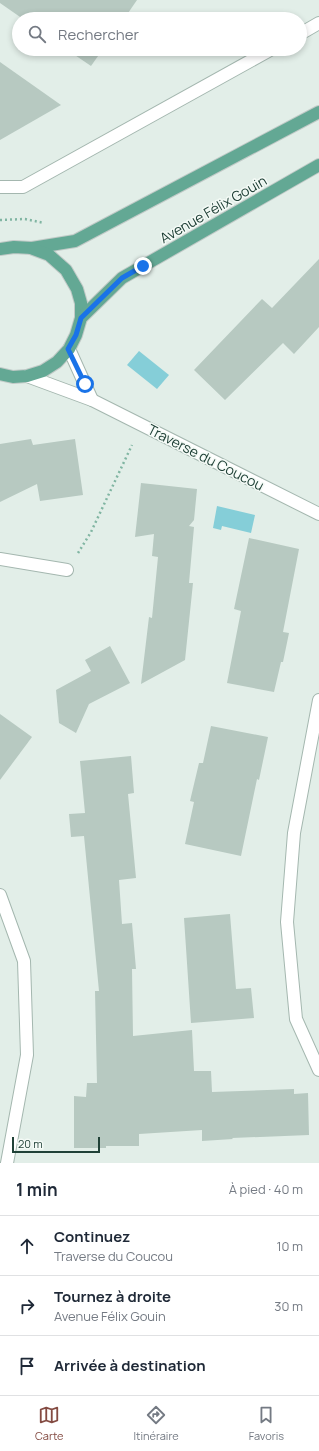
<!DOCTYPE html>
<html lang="fr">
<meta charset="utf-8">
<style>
:root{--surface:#fff;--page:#f6f6f7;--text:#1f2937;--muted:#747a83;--line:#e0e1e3;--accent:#844b42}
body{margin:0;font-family:Manrope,sans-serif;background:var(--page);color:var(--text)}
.scale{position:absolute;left:12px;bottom:10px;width:88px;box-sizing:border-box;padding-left:4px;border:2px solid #204137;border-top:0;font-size:11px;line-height:14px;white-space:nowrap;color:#204137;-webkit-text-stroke:3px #f4faf6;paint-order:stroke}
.stop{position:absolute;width:12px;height:12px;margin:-9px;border:3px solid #1a73e8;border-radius:50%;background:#fff}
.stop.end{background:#1a73e8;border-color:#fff;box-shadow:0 1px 4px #0008}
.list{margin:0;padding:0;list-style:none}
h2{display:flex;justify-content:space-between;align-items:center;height:52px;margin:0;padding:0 16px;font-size:17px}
h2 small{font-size:13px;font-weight:400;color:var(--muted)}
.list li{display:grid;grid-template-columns:26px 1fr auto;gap:12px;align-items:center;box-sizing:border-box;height:60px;padding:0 16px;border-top:1px solid var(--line)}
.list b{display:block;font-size:15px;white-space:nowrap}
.list p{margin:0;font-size:13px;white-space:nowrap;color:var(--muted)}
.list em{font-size:13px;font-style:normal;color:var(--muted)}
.icon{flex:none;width:22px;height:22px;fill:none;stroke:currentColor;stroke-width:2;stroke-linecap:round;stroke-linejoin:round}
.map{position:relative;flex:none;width:319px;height:1163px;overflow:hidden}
.search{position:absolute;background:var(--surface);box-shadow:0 2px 6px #0003;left:12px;right:12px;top:12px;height:44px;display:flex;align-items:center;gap:10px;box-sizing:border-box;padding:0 14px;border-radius:22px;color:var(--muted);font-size:15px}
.sheet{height:232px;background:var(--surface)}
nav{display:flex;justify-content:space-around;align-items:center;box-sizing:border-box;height:56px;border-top:1px solid var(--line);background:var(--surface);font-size:11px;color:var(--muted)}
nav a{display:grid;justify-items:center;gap:2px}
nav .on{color:var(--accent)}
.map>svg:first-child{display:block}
.water{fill:#85ced8}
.building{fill:#b7c9c1}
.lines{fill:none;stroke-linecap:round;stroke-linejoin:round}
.minor-casing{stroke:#a4b7af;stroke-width:14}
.major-casing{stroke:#c1cac7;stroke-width:14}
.path{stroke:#80b5a2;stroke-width:2.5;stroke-dasharray:2 3;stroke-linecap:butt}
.minor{stroke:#fff;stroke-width:12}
.major{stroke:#63a894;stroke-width:12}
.route{stroke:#1a73e8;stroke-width:5}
.labels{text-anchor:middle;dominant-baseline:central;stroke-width:3;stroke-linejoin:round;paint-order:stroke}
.street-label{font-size:14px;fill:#204137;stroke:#f4faf6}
</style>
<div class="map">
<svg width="319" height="1163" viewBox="0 0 319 1163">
<rect width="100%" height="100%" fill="#e2eee8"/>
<g class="water">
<path d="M139,351L169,375L157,389L127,365Z"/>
<path d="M217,506L255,515L251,533L222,526L221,530L213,528Z"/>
</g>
<g class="building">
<path d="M0,0H137L124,19H23L0,3Z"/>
<path d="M66,49H103L91,66Z"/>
<path d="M0,62L61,105L0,140Z"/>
<path d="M319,259V327L294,354L283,343L225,400L194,370L262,299L272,308Z"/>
<path d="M31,439L33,445L75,439L83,495L40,501L37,484L0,502V444Z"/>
<path d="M141,483L197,489L194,520L189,526L194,527L189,583H193L185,660L141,684L149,617L152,618L158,557L152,556L154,534L135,537Z"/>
<path d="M249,538L299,549L283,632L289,633L283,662H281L274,692L227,683L241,611L234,609Z"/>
<path d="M110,646L130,683L89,704L76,733L59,723L56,690L91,671L85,660Z"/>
<path d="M0,714L32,737L0,780Z"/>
<path d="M211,726L268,737L259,780L257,779L241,856L185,844L194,802L190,801L199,763H203Z"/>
<path d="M131,756L134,793L128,794L136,878L119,880L122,924L132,923L136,969H132L133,1036L192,1030L194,1071H211L212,1092L294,1089V1094L308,1093L309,1135L232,1138L233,1139L202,1141V1130L139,1134V1146H106V1148H74V1096L86,1097L87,1083H97L95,991H99L84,836L71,837L69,814L85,813L80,761Z"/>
<path d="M230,914L236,989L251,988L254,1018L191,1023L184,918Z"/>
</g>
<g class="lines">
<defs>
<g id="minor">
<path d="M300,34L319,23"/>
<path d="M0,187H23L272,49"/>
<path d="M69,349L92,400"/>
<path d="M27,376L92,400L319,514"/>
<path d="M0,559L67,570"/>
<path d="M319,700L294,833L287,922L296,1019L319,1070"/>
<path d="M0,895L24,961L27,1055L7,1163"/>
</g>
<g id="major">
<path d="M0,249L14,247L32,248L75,241L319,112"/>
<path d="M33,249L49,255L66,270L77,289L81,303V318"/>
<path d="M0,374L13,377L27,376L43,371L57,362L69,349L76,335L81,318L122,278L319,165"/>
</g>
</defs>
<use href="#minor" class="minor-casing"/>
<use href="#major" class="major-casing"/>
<g class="path">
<path d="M0,220L25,219L44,223"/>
<path d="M78,553L91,532L132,445"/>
</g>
<use href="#minor" class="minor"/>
<use href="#major" class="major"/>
</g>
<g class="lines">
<path class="route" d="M85,384L68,349L76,335L81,318L122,278L143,266"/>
</g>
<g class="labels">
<g class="street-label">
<text transform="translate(213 209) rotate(-30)">Avenue Félix Gouin</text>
<text transform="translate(206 457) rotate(27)">Traverse du Coucou</text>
</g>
</g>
</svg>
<div class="scale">20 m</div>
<div class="stop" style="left:85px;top:384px"></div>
<div class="stop end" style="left:143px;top:266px"></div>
<div class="search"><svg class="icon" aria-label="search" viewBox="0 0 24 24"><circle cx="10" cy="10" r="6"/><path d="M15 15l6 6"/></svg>Rechercher</div>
</div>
<section class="sheet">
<h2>1 min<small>À pied · 40 m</small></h2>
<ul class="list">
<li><svg class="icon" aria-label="ahead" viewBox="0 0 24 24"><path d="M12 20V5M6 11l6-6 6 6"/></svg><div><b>Continuez</b><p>Traverse du Coucou</p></div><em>10 m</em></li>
<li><svg class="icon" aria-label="right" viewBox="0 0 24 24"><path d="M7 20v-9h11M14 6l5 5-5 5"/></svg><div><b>Tournez à droite</b><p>Avenue Félix Gouin</p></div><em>30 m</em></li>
<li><svg class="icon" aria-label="arrive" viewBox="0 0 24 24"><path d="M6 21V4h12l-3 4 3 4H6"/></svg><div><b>Arrivée à destination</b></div></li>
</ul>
</section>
<nav>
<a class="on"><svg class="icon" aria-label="map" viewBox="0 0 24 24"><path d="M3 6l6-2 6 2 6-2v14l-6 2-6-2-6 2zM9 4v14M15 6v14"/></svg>Carte</a>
<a><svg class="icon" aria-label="directions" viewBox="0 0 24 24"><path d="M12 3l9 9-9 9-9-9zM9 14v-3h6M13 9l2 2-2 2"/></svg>Itinéraire</a>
<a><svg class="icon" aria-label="saved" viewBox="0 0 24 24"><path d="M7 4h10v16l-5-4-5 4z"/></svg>Favoris</a>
</nav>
